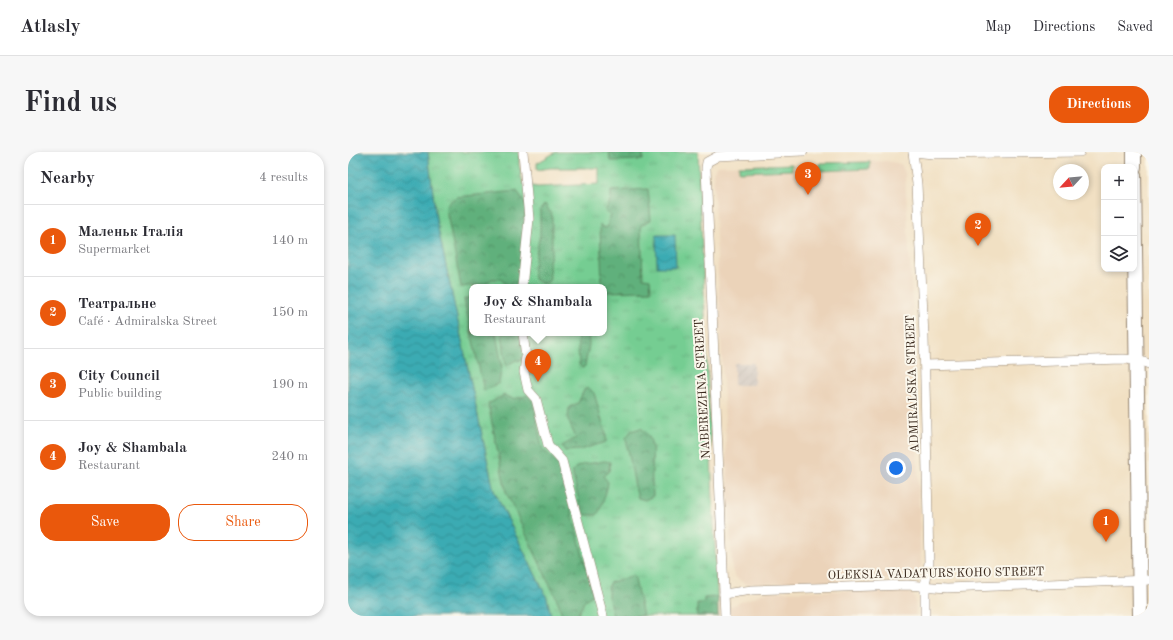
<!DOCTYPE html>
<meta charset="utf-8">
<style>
:root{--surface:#fff;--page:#f7f7f7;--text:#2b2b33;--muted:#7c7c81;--line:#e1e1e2;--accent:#ea580c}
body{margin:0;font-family:"Old Standard TT",serif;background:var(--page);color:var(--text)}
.controls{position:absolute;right:12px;top:12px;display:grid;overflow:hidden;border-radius:8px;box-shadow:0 2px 6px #0003}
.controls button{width:36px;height:36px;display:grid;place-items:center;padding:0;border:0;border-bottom:1px solid var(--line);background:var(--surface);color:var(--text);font:20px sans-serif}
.compass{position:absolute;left:705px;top:12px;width:36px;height:36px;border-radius:50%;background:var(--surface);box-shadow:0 2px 6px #0003;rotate:244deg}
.you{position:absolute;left:548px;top:316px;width:14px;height:14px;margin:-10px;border:3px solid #fff;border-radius:50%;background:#1a73e8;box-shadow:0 0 0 6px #1a73e833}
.badge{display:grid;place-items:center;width:26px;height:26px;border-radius:50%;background:var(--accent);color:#fff;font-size:13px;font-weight:700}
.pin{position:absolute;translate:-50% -33px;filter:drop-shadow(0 1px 2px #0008)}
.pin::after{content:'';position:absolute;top:21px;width:14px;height:12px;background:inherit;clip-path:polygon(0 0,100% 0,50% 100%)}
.popup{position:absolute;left:121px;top:132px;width:138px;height:52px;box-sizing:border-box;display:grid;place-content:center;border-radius:8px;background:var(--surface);filter:drop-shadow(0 1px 3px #0005);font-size:13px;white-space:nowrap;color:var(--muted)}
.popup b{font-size:15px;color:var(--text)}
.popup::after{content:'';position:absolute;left:50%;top:100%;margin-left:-8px;border:8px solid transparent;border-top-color:var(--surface)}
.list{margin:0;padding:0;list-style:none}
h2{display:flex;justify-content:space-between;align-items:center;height:52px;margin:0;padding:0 16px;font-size:17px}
h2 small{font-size:13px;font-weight:400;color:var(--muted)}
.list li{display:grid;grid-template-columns:26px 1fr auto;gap:12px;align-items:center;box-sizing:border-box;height:72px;padding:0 16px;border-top:1px solid var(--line)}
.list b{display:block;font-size:15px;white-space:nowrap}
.list p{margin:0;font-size:13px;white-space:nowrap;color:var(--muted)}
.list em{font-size:13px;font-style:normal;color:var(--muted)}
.actions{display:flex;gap:8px;padding:12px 16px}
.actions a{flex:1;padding:9px 0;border:1px solid var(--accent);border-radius:16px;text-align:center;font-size:14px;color:var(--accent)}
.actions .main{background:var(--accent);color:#fff}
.icon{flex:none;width:22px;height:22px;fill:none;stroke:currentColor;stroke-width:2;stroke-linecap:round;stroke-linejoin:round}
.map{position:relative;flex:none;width:801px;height:464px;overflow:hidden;border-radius:16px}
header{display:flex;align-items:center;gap:24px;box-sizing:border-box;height:56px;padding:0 20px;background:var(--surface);border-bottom:1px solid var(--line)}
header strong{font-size:19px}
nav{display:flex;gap:22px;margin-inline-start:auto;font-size:14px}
.intro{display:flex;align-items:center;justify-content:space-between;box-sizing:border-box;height:96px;padding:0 24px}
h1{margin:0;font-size:28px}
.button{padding:10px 18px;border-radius:16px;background:var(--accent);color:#fff;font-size:14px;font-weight:700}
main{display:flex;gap:24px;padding:0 24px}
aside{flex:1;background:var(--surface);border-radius:16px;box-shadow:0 2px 6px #0003}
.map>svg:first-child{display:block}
.built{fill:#ebd3b9}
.industrial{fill:url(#industrial-furrows)}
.grass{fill:url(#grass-tufts);stroke:#587c58;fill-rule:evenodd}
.forest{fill:url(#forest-crowns);stroke:#4e6d4d}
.water{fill:url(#water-waves);stroke:#3a6a68}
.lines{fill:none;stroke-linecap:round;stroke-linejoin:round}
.pedestrian-casing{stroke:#968570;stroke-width:8}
.minor-casing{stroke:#968570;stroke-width:10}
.primary-casing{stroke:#968570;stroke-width:16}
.pedestrian{stroke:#fff;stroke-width:7}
.minor{stroke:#fff;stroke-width:9}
.primary{stroke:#fff;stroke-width:14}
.labels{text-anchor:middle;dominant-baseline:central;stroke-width:4;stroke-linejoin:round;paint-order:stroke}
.street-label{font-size:12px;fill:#3b2a1e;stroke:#fbf7ec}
</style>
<header>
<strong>Atlasly</strong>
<nav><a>Map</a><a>Directions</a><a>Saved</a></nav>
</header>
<div class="intro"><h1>Find us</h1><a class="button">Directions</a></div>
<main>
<aside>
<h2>Nearby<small>4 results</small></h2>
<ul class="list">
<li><span class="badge">1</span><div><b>Маленьк Італія</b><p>Supermarket</p></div><em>140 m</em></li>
<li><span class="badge">2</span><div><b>Театральне</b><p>Café · Admiralska Street</p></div><em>150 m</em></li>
<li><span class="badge">3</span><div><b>City Council</b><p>Public building</p></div><em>190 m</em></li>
<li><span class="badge">4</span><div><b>Joy &amp; Shambala</b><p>Restaurant</p></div><em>240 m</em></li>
</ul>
<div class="actions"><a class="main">Save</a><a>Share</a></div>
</aside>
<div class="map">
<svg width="801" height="464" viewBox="0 0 801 464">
<defs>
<pattern id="industrial-furrows" width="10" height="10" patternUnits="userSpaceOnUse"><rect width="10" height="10" fill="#cdc2b9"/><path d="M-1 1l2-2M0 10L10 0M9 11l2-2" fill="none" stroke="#b1a79f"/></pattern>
<pattern id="grass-tufts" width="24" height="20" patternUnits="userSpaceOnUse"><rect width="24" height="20" fill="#75cd92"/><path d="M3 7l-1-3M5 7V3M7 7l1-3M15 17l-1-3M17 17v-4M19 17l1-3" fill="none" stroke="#66b07d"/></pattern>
<pattern id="forest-crowns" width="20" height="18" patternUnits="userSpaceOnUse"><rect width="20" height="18" fill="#60b07c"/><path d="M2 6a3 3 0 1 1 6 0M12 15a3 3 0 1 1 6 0" fill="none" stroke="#508f65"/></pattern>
<pattern id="water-waves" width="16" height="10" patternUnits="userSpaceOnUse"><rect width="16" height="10" fill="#3aabb3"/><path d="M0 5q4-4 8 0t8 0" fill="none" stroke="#328b91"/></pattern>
</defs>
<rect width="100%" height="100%" fill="#fbf7ec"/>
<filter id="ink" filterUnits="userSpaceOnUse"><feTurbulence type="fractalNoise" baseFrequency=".025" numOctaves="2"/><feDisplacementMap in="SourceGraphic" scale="8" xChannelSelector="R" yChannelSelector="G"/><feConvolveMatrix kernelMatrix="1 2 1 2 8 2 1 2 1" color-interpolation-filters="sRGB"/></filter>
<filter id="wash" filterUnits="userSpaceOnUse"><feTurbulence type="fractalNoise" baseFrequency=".012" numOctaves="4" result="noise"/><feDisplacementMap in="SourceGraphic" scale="16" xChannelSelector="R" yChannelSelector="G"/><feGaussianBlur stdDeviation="0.9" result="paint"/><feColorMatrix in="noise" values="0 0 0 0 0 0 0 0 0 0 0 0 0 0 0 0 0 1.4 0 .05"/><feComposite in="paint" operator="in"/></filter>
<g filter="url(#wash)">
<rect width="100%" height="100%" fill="#f1e0c3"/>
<g class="built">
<path d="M539,9L553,12L557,21L566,186L573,416L571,424L565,427L399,432L394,430L387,424L384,418L365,20L370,14Z"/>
<path d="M553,438L564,442L567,447L568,464H381V455L418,440Z"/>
</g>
<rect class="industrial" x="386" y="211" width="20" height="22"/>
<g class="grass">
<path d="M80,0H171V12L175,32L190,35L251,32V16H202L189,18V11L208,0H350L370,464H203L199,446L146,339L88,67ZM124,135H256V181H124Z"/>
<path d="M522,10V17L472,19V11Z"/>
<path d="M444,12V18L391,20V14Z"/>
</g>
<g class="forest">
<path d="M261,0H295V8L262,9Z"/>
<path d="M300,37L303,68L293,73L295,126L302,127L303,139L256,140V135H254L252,73L256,76L260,75V69L263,63L257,60L263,47V39Z"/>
<path d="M169,39L178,52L171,135H160L153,127H144L137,132L113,135L98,56L100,51L108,45Z"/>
<path d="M197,52L204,63V99L201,110L202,127L200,130L195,132L186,127L185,118L192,82V58Z"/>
<path d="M124,145V181H148L154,214L151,231L136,239L116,147Z"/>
<path d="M154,181H173L176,203L173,209L168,208L158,214Z"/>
<path d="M229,181H240L241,193L237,214L234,216L231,213Z"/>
<path d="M240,235L246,241L258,282V290L232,298L217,299L214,294L228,286L220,268L221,255L230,251L236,238Z"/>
<path d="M156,243C165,248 170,247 179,243L185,250L194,296L212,314L245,442L237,448L229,464H214L211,452L158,340L140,252Z"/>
<path d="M293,276C308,287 304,303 304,319C303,328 305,336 305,344L297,348L290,346L287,335L278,286L283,279Z"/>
<path d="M256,309L262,310L261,319L255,324L260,330C259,339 253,357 249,363H238L232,353L224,319C231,310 245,312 256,309Z"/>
<path d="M286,423L295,464H265L260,444L261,431Z"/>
<path d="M370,445V464H349V451H356V446Z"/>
</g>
<g class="water">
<path d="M0,0H80L88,67L146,339L199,446L203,464H0Z"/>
<path d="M308,83H327L328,115H309Z"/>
</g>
</g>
<g filter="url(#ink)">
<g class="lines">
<defs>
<path id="pedestrian" d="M430,1L456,0"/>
<g id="minor">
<path d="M565,0L569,32L576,185L581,411L577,433V464"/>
<path d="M565,0L585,2L732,0"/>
<path d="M174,135L181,67L175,0"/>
<path d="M175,181L178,205L176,220L180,238L188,247L200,293L214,309L255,464"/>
<path d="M577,213L775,207L790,208L801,212"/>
<path d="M376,442L404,438L559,433L599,436L801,428"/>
<path d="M377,464L358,16L359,10L370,4L430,1"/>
</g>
<g id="primary">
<path d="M786,0V15"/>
<path d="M786,23L792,464"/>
</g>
</defs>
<use href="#pedestrian" class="pedestrian-casing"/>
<use href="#minor" class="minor-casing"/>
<use href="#primary" class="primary-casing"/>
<use href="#pedestrian" class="pedestrian"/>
<use href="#minor" class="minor"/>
<use href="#primary" class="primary"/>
</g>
</g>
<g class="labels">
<g class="street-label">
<text transform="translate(565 232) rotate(-92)">ADMIRALSKA STREET</text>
<text transform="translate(355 237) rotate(-93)">NABEREZHNA STREET</text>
<text transform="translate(588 422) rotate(-1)">OLEKSIA VADATURS'KOHO STREET</text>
</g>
</g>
</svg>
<div class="controls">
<button>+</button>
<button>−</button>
<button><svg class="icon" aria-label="layers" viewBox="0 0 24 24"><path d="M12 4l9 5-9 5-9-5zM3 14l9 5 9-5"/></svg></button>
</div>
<svg class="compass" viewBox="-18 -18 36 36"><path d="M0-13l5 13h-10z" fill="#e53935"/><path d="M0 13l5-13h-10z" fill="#7c7c81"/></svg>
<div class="you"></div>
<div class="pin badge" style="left:758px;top:390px">1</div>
<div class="pin badge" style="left:630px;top:94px">2</div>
<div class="pin badge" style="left:460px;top:43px">3</div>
<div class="pin badge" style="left:190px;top:230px">4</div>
<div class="popup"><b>Joy &amp; Shambala</b>Restaurant</div>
</div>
</main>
